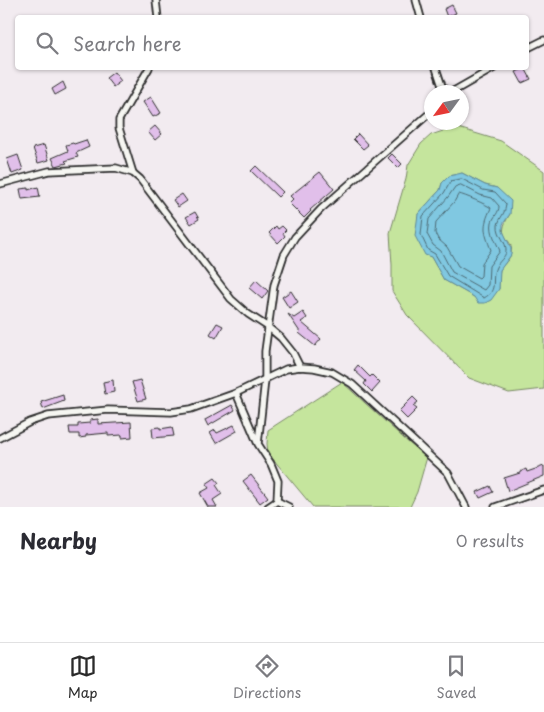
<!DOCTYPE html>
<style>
:root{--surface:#fff;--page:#f7f7f7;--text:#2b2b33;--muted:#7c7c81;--line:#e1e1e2;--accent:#2b2b2b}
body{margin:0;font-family:"Playpen Sans",sans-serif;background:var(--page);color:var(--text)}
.compass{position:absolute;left:424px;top:85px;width:45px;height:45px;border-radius:50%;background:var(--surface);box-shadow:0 1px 4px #0004;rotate:237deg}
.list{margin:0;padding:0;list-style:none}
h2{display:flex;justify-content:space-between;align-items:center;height:65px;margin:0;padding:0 20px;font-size:21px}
h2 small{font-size:16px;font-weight:400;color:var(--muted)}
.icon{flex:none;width:28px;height:28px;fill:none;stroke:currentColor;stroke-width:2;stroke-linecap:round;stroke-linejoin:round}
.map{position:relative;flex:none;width:544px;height:507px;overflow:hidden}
.search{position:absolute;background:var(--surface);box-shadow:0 1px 4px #0004;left:15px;right:15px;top:15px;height:55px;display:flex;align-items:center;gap:12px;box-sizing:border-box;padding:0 18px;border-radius:5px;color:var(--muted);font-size:19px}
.sheet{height:135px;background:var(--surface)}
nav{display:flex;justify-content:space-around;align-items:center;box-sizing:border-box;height:70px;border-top:1px solid var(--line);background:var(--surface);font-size:14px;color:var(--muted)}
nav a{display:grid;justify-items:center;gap:2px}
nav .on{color:var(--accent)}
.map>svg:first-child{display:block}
.green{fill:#c5e59d;stroke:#788864;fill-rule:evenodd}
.water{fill:#80c8e1;stroke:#5e8998}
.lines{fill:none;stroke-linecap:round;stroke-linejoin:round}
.shore{stroke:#4d6a74;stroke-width:1}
.building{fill:#e1bfea;stroke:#2b2b2b}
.street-casing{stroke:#2b2b2b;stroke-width:9}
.street{stroke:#f6f6f2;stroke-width:5.5}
</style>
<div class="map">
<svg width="544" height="507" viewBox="0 0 544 507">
<rect width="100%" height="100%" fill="#f2ebf0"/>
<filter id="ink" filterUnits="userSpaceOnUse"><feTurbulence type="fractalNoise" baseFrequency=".02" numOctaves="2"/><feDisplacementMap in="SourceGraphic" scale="10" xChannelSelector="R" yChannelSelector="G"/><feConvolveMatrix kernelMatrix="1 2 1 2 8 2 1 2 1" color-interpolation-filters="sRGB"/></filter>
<g filter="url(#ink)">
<g class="green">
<path d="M455,127L501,141L544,171V389L509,393L469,378L407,315L392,291V265L390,233L406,179L408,165L421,144L431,135ZM462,173L485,185L497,188L510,214C493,240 515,237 511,253C510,260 503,264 500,270C498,275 499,284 499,289L474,297L444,280L431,257L418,214L440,190L442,183Z"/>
<path d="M342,382L410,444L427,457L417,492L410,507H313L268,453L267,444L268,430Z"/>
</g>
<path class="water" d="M462,173L485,185L497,188L511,201L510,214L503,224V231L511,248V255L500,270L499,289L491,300L485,303H478L474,297L444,280L431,257L425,255L415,236L418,214L440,190L442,183L449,176Z"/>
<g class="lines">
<g class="shore">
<path d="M462,179L483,190L495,192L506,204C505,215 500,216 498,225C497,235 507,242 506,251C506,257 498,262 496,267C490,279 499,290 484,298L448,276L435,254L428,250L421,235L423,216L444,193L451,181Z"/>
<path d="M461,185L480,195L492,198L499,206C499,213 494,216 492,222C490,233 496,241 500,251L489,266L488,285L484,290L452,272L441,251L433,245L427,234L429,219L448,197L455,187Z"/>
<path d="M459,194C464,195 488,205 491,208C482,227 484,231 491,250L482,263L481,276L479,278L458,266L447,247L438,239L435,233L436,222L454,202Z"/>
</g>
</g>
<g class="building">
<path d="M452,5L456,13L447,17L444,9Z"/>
<path d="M525,68L531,79L522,83L516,72Z"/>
<path d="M114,72L121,81L113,87L106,78Z"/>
<path d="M63,82L66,89L55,95L52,89Z"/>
<path d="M151,97L161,113L153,117L143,102Z"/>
<path d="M155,126L162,134L155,140L148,132Z"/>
<path d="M358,134L368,145L363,149L353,139Z"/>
<path d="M86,140L89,147L76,153L78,157L65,161L67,163L56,166L52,158L68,151L66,145L73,143L74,144Z"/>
<path d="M44,145L49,160L38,163L33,148Z"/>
<path d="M392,154L402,164L398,168L388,158Z"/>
<path d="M18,155L23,170L12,174L7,159Z"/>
<path d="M256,166L283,192L278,197L251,171Z"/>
<path d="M320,172L334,189L310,210L311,211L304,218L289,203L293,199L290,196Z"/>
<path d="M38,187L40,197L22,199L20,189L28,188V190Z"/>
<path d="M182,194L187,201L178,207L173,200Z"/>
<path d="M195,212L199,219L191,224L186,217Z"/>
<path d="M276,226L278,229L282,226L286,230L283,233L285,236L278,243L269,233Z"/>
<path d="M256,280L268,291L262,299L249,288Z"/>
<path d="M291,291L298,302L289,308L282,297Z"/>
<path d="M303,312L307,318L301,322L321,339L315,346L299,333L300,332L288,314L294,318Z"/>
<path d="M217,323L223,326L216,338L210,334Z"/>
<path d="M358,365L370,377L372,375L380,383L372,392L364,384L366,381L354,370Z"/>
<path d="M113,380L114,392L105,394L103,382Z"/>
<path d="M140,380L146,399L138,401L132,382Z"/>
<path d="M63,395L64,401L43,409L41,402Z"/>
<path d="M413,397L418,402L413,406L417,409L407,419L399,411Z"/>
<path d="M232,405L235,410L208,426L205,420Z"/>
<path d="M98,419V424L131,422L132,437L122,438V435L108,436V433L86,435V437L79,438V434H70L69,427H78V424L90,423V420Z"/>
<path d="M234,425L237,431L216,443L210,433L215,430L217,433Z"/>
<path d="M160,427V429L172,427L174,436L153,438L152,428Z"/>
<path d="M544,466V476L508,491L504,478L520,473V472L526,469L527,472Z"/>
<path d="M251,475L268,497L260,503L243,481Z"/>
<path d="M215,478L219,483L216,485L222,494L213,500L217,507H208L200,493L209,488L206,484Z"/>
<path d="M490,486L493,492L480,498L477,492Z"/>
</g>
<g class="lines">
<defs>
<g id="street">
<path d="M156,0L158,18"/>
<path d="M416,0L421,18"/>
<path d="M526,49L544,40"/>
<path d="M436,68L442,86L441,92"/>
<path d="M452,92L494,68"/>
<path d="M133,173L119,128V120L149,68"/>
<path d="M0,184L49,171L116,168L133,173L140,179L231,299L248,314L268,327L281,338L293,353L300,367"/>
<path d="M236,393L257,442"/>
<path d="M0,438L30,422L48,416L108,410L171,412L191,409L236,393L286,369L300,367L314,368L332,372L352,384L417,444L448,473L466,507"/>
<path d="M277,501L278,481L271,464L258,444L265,380V351L274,285L284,255L295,237L321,209L432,111"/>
<path d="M277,501L289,507"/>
<path d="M268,507L277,501"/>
<path d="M495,507L544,490"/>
</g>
</defs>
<use href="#street" class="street-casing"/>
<use href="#street" class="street"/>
</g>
</g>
</svg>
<svg class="compass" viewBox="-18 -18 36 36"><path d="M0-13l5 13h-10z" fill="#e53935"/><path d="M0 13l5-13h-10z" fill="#7c7c81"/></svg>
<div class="search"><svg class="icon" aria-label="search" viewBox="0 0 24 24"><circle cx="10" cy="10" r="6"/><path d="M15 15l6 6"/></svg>Search here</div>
</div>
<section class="sheet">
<h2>Nearby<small>0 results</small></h2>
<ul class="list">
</ul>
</section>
<nav>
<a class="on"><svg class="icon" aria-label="map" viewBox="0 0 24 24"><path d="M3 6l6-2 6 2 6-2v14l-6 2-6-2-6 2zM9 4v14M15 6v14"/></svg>Map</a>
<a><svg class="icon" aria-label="directions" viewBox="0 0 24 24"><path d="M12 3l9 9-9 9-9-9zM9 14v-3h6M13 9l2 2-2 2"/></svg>Directions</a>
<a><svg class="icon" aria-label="saved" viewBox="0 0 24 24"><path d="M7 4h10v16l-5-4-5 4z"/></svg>Saved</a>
</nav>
